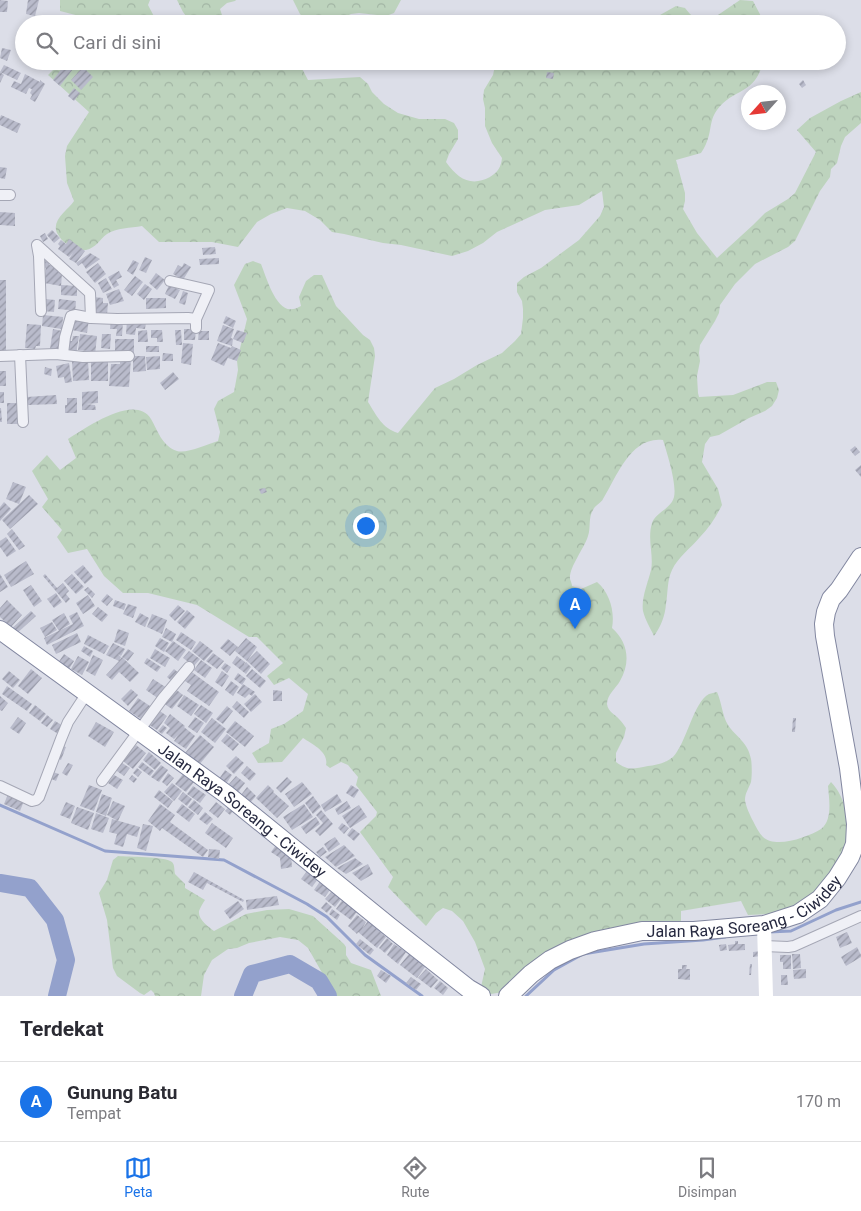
<!DOCTYPE html>
<html lang="id">
<style>
:root{--surface:#fff;--page:#f7f7f7;--text:#2b2b33;--muted:#7c7c81;--line:#e1e1e2;--accent:#1a73e8}
body{margin:0;font-family:Roboto,sans-serif;background:var(--page);color:var(--text)}
.compass{position:absolute;left:741px;top:85px;width:45px;height:45px;border-radius:50%;background:var(--surface);box-shadow:0 2px 8px #0003;rotate:243deg}
.you{position:absolute;left:365px;top:525px;width:18px;height:18px;margin:-12px;border:4px solid #fff;border-radius:50%;background:#1a73e8;box-shadow:0 0 0 8px #1a73e833}
.badge{display:grid;place-items:center;width:32px;height:32px;border-radius:50%;background:var(--accent);color:#fff;font-size:16px;font-weight:700}
.pin{position:absolute;translate:-50% -41px;filter:drop-shadow(0 1px 2px #0008)}
.pin::after{content:'';position:absolute;top:26px;width:18px;height:15px;background:inherit;clip-path:polygon(0 0,100% 0,50% 100%)}
.list{margin:0;padding:0;list-style:none}
h2{display:flex;justify-content:space-between;align-items:center;height:65px;margin:0;padding:0 20px;font-size:21px}
h2 small{font-size:16px;font-weight:400;color:var(--muted)}
.list li{display:grid;grid-template-columns:32px 1fr auto;gap:15px;align-items:center;box-sizing:border-box;height:80px;padding:0 20px;border-top:1px solid var(--line)}
.list b{display:block;font-size:19px;white-space:nowrap}
.list p{margin:0;font-size:16px;white-space:nowrap;color:var(--muted)}
.list em{font-size:16px;font-style:normal;color:var(--muted)}
.icon{flex:none;width:28px;height:28px;fill:none;stroke:currentColor;stroke-width:2;stroke-linecap:round;stroke-linejoin:round}
.map{position:relative;flex:none;width:861px;height:996px;overflow:hidden}
.search{position:absolute;background:var(--surface);box-shadow:0 2px 8px #0003;left:15px;right:15px;top:15px;height:55px;display:flex;align-items:center;gap:12px;box-sizing:border-box;padding:0 18px;border-radius:28px;color:var(--muted);font-size:19px}
.sheet{height:145px;background:var(--surface)}
nav{display:flex;justify-content:space-around;align-items:center;box-sizing:border-box;height:70px;border-top:1px solid var(--line);background:var(--surface);font-size:14px;color:var(--muted)}
nav a{display:grid;justify-items:center;gap:2px}
nav .on{color:var(--accent)}
.map>svg:first-child{display:block}
.forest{fill:url(#forest-crowns)}
.lines{fill:none;stroke-linecap:round;stroke-linejoin:round}
.stream{stroke:#93a1cc;stroke-width:3}
.river{stroke:#93a1cc;stroke-width:18}
.building{fill:url(#building-hatch)}
.street-casing{stroke:#a5a7b5;stroke-width:12}
.highway-casing{stroke:#8287a0;stroke-width:20}
.street{stroke:#eff0f6;stroke-width:10}
.secondary{stroke:#fff;stroke-width:14}
.highway{stroke:#fff;stroke-width:18}
.labels{text-anchor:middle;dominant-baseline:central;stroke-width:4;stroke-linejoin:round;paint-order:stroke}
.street-label{font-size:16px;fill:#25283f;stroke:#ecedf5}
</style>
<div class="map">
<svg width="861" height="996" viewBox="0 0 861 996">
<defs>
<pattern id="forest-crowns" width="20" height="18" patternUnits="userSpaceOnUse" patternTransform="scale(1.25)"><rect width="20" height="18" fill="#bdd3bd"/><path d="M2 6a3 3 0 1 1 6 0M12 15a3 3 0 1 1 6 0" fill="none" stroke="#a2b5a4"/></pattern>
<pattern id="building-hatch" width="6" height="6" patternUnits="userSpaceOnUse" patternTransform="scale(1.25)"><rect width="6" height="6" fill="#b9bbcb"/><path d="M-1 1l2-2M0 6l6-6M5 7l2-2" fill="none" stroke="#9698a6"/></pattern>
</defs>
<rect width="100%" height="100%" fill="#dcdee8"/>
<g class="forest">
<path d="M60,0H150L148,5L158,24H91V19L60,11Z"/>
<path d="M177,0H236L235,1L227,3L220,9L225,24H192L183,12Z"/>
<path d="M293,0H401L394,13L386,16L359,13L351,14L334,22L313,24L307,21L300,14Z"/>
<path d="M740,0L753,1L765,24H627L660,15L676,6L685,8L690,14L697,19L715,17Z"/>
<path d="M62,61H298L308,80L360,77L368,84L372,92L384,104L398,113L419,119H445L454,123L458,130V139L449,154L446,162C458,179 471,187 490,177C498,172 501,167 502,158L492,143L485,126V108L483,99L484,90L493,75L496,61H544L555,68L563,66L570,61H763C756,95 733,88 717,110C711,118 711,126 709,135C707,142 705,147 701,153L676,160L685,193V201L683,209L697,233L717,258L753,225L765,213L788,199L795,193L816,152L797,130L810,118L841,101L861,92V123L845,137L841,146L837,163L831,169L830,177L820,191L795,241L788,247L755,264L735,284L720,305L719,313L715,321L700,345L699,353L700,361L697,376L698,393L699,397L733,395L767,382H776L779,390L777,398L772,406L765,411L749,418L719,435L710,437L705,444L702,462L718,489L722,505C716,517 709,528 700,537C691,548 678,557 672,570C667,580 668,593 666,604C665,616 661,626 654,636C651,629 645,620 643,611C641,598 648,583 651,570C654,556 647,539 652,523C656,512 671,509 674,497C677,484 667,453 663,440C631,436 617,476 603,499C601,503 595,505 593,510C588,518 591,528 588,536C584,549 569,567 570,579C571,582 572,584 572,586L581,589L597,582C610,593 615,612 612,628C628,642 631,662 620,681C616,688 607,695 607,704C608,712 615,714 619,719C622,722 624,725 626,728L624,737L616,753V762C628,771 633,769 648,766C657,765 666,763 673,757C686,744 694,701 709,694C712,693 714,693 717,692C722,703 722,715 728,725C736,737 748,742 751,759C752,765 752,776 751,782C749,788 745,793 745,800C746,807 750,815 753,821C756,827 759,833 763,837C776,849 808,837 821,829C833,820 829,799 828,786L831,782C846,797 849,824 855,844L822,889L788,913L748,915L741,901L681,911V922L598,936L509,991L485,995L481,987L485,969L475,942L463,921L452,911L443,908L436,913L426,926L412,912L388,887L393,877L360,832L376,816L377,812L356,785L358,777L348,765L341,762L330,768L326,765C329,752 312,744 303,738L282,762L258,763L252,753L269,743L271,729L284,724L303,711L308,694L289,678L274,685L267,676L283,663L257,637H249L197,605L148,593H123L104,576L87,549L68,553L57,537L62,530L42,507L48,499L32,471L47,455L60,470L76,458L68,439C86,428 135,393 151,419C158,431 162,446 177,451C186,454 208,444 218,441L220,432L214,409L218,401L234,392L238,370L237,361L247,319L234,285L245,264L253,261L261,264C266,276 276,313 293,309C296,309 298,307 301,306L299,297L306,281L314,275H322L336,306L363,335L370,340L374,348L375,356L368,402C377,416 382,428 398,433L435,388L454,379L477,365L502,353L515,341L521,334L523,318V309L522,301L517,292V283L524,277L541,268L579,240L600,216L604,207L602,191L579,205L545,210L497,232L483,243L468,251L452,256L401,245L383,243L344,234L332,232L320,220L305,211L287,208L271,214L257,222L238,247L212,242H159L142,226C131,228 116,228 107,234C100,239 96,248 86,250C80,251 72,247 67,244C63,242 60,238 57,233C51,220 68,210 74,201L67,183L65,156L67,146L89,112L48,75Z"/>
<path d="M118,856C129,857 164,856 172,862C175,865 174,870 175,874L185,884V888L205,900C203,903 200,908 199,911C198,920 208,926 214,931L246,914L267,910L289,909L313,916L344,944L346,947V955L351,963L371,970L381,996H337L329,985L308,948L298,940L280,937L249,943L237,948L228,949L212,960L204,975L201,996H155L154,993L151,990L144,995L140,993L117,976L113,968L107,920L99,893L107,880L113,860Z"/>
</g>
<g class="lines">
<g class="stream">
<path d="M0,805L105,851L224,860L307,904L327,917L365,955L422,996"/>
<path d="M769,932L791,931L836,910L861,902"/>
<path d="M526,996L554,970L583,954L644,944L703,940L725,937"/>
</g>
<g class="river">
<path d="M0,883L30,888L55,920L66,960L57,996"/>
<path d="M243,996L252,974L290,964L319,981L328,996"/>
</g>
</g>
<g class="building">
<path d="M0,0L8,1L7,12H0Z"/>
<path d="M28,0H39L35,16L26,14Z"/>
<path d="M2,48L11,50L7,61L0,58Z"/>
<path d="M66,63L73,69L60,86L53,80Z"/>
<path d="M4,65L21,73L17,80L0,72L4,75L0,83V72Z"/>
<path d="M83,67L93,77L81,90L71,80Z"/>
<path d="M547,72L554,73L553,79L546,78Z"/>
<path d="M25,74L40,82V80L45,84L35,102L30,99L32,95L30,93L32,89L29,88L26,94L11,87L14,81L21,84Z"/>
<path d="M803,80L806,85L802,88L799,84Z"/>
<path d="M74,88L80,93L74,101L68,96Z"/>
<path d="M1,115L21,124L17,133L0,125V118Z"/>
<path d="M0,167L7,168L5,179L0,178Z"/>
<path d="M0,212L15,213V226L0,225Z"/>
<path d="M52,230L60,238L54,243L47,235Z"/>
<path d="M45,233L48,239L43,242L40,236Z"/>
<path d="M69,239L85,251L76,263L69,259L73,253L69,257L58,249L60,246L58,244L61,240L66,244Z"/>
<path d="M215,247L216,254L203,255L202,248Z"/>
<path d="M90,253L100,259L86,269L82,263L78,266L76,263Z"/>
<path d="M145,257L152,260L146,273L139,270Z"/>
<path d="M219,258V264L200,265L199,259Z"/>
<path d="M133,260L139,263L133,275L127,271Z"/>
<path d="M44,261L50,262L49,265L56,266L61,269L60,274H62L61,286L44,283L46,268L43,267Z"/>
<path d="M98,263L106,274L95,283L86,272Z"/>
<path d="M184,263L191,267L183,280L173,274L178,265L182,267Z"/>
<path d="M119,271L122,277L116,280L119,285L114,288L108,277Z"/>
<path d="M156,273L165,280L157,290L149,283Z"/>
<path d="M135,276L143,282L132,296L124,290Z"/>
<path d="M106,278L112,289L103,293L98,283Z"/>
<rect x="0" y="280" width="6" height="74"/>
<path d="M145,284L152,289L144,300L137,294Z"/>
<path d="M61,285L77,286V296L61,295Z"/>
<path d="M169,285L180,290L175,299L165,294Z"/>
<path d="M119,289L124,301L110,305L106,294Z"/>
<path d="M183,291L188,293L185,305L179,303Z"/>
<path d="M93,297L103,298V303H108L107,315L91,313Z"/>
<path d="M146,298H166V308L146,309Z"/>
<path d="M45,299L55,300L54,312L43,311Z"/>
<path d="M59,299L76,301L75,314L68,313L69,310L58,309Z"/>
<path d="M43,315L63,317L62,329L42,326Z"/>
<path d="M74,316L89,319L87,333L72,330Z"/>
<path d="M226,316L236,321L233,328L223,323Z"/>
<path d="M127,320L146,322L145,329L136,328L135,335L126,334Z"/>
<path d="M111,321H123L122,336H116L117,329H110Z"/>
<path d="M27,324L41,325L40,346H36L35,349L25,348Z"/>
<path d="M223,325L234,329L231,338L233,339L232,346L217,341Z"/>
<path d="M53,329L62,331L60,351L50,349Z"/>
<path d="M184,329H196L195,340H184Z"/>
<path d="M147,330L148,342H138V331Z"/>
<path d="M151,330H162L163,342H157V338H151Z"/>
<path d="M175,330H181L182,345H176Z"/>
<path d="M237,330L247,333L243,343L233,339Z"/>
<path d="M199,331H209V340H198Z"/>
<path d="M80,334L97,336L95,355L87,354V351L78,350Z"/>
<path d="M102,334H111L110,349L101,348Z"/>
<path d="M73,336H79L76,354L68,353L69,341H72Z"/>
<rect x="115" y="339" width="19" height="14"/>
<path d="M183,343L193,344L191,365L181,363Z"/>
<path d="M218,343L231,348L232,346L241,350L237,361L228,358L230,353L224,366L211,360Z"/>
<rect x="146" y="346" width="13" height="6"/>
<path d="M163,353L173,354V361H162Z"/>
<path d="M133,356H145L146,371L133,372Z"/>
<path d="M160,356V369L147,370L146,357Z"/>
<path d="M120,357L131,358L129,387L109,386L111,364H120Z"/>
<path d="M88,360L89,380L73,381L72,361Z"/>
<rect x="91" y="360" width="17" height="21"/>
<path d="M69,363L72,382L65,383L64,377L58,378L56,366Z"/>
<path d="M45,367L52,369L51,376L44,374Z"/>
<rect x="0" y="371" width="6" height="15"/>
<path d="M173,372L179,379L165,390L160,383Z"/>
<path d="M98,391V403L86,404L95,405L96,410H82V392Z"/>
<rect x="0" y="392" width="4" height="11"/>
<path d="M56,395L57,404L28,405L27,397Z"/>
<path d="M67,398H77V413H65V405H67Z"/>
<rect x="7" y="403" width="14" height="21"/>
<path d="M0,408H1L2,422H0Z"/>
<path d="M855,446L860,452L855,456L850,450Z"/>
<path d="M861,465V477L855,470Z"/>
<path d="M13,482L26,487L19,504L6,499Z"/>
<path d="M265,488L267,492L261,494L259,489Z"/>
<path d="M29,495L38,504L10,529L2,520Z"/>
<path d="M4,502L11,509L0,521V507Z"/>
<path d="M12,529L25,546L19,550L7,534Z"/>
<path d="M6,537L16,551L7,557L0,547V541Z"/>
<path d="M26,561L34,574L11,587L4,575Z"/>
<path d="M83,565L93,577L85,584L74,572Z"/>
<path d="M0,574L8,587L0,592Z"/>
<path d="M45,574L57,588L63,583L69,591L66,594L70,599L66,603L43,576Z"/>
<path d="M72,574L84,587L76,594L64,581Z"/>
<path d="M31,585L42,601L34,607L23,590Z"/>
<path d="M88,587L95,594L92,598L84,590Z"/>
<path d="M56,593L62,602L54,608L47,599Z"/>
<path d="M107,594L113,599L107,606L101,601Z"/>
<path d="M88,595L95,606L83,614L76,603Z"/>
<path d="M7,600L22,615L11,627L0,617V608Z"/>
<path d="M115,600L126,604L124,610L113,606Z"/>
<path d="M128,604L137,607L133,618L123,614Z"/>
<path d="M178,605L185,611L175,621L169,615Z"/>
<path d="M98,607L108,615L102,622L92,614Z"/>
<path d="M187,610L195,617L185,629L177,622Z"/>
<path d="M31,611L36,616L15,635L10,630Z"/>
<path d="M77,612L84,626L47,645L44,638L73,624L69,616Z"/>
<path d="M64,613L70,624L59,631L52,620Z"/>
<path d="M140,613L149,618L145,627L135,622Z"/>
<path d="M152,614L167,620L162,634L147,627Z"/>
<path d="M52,622L57,630L45,637L40,628Z"/>
<path d="M166,628L176,634L172,642L162,637Z"/>
<path d="M118,629L129,633L125,646L114,642Z"/>
<path d="M181,632L196,642L191,650L176,640Z"/>
<path d="M77,633L81,642L56,654L52,645Z"/>
<path d="M88,635L109,646L104,654L84,644Z"/>
<path d="M160,638L169,643L164,652L155,646Z"/>
<path d="M246,638L257,647L247,661L235,651Z"/>
<path d="M228,639L238,647L230,656L220,648Z"/>
<path d="M173,641L186,650L178,661L165,651Z"/>
<path d="M200,641L213,651L204,661L192,651Z"/>
<path d="M113,643L125,649L121,656L118,654L121,657L119,661L122,657L139,673L130,682L119,672L112,680L106,675L119,661L106,655Z"/>
<path d="M84,646L93,651L90,657L81,651Z"/>
<path d="M128,649L134,653L128,661L122,657Z"/>
<path d="M155,649L163,654L162,655L163,654L170,658L165,667L150,658Z"/>
<path d="M189,651L200,659L194,666L183,658Z"/>
<path d="M257,651L270,664L261,674L247,661Z"/>
<path d="M213,653L224,661L217,669L206,661Z"/>
<path d="M64,654L74,661L67,672L56,666Z"/>
<path d="M93,655L103,660L95,676L86,671Z"/>
<path d="M78,656L89,662L82,675L71,669Z"/>
<path d="M237,656L245,662L244,665L246,662L251,667L246,674L232,663Z"/>
<path d="M147,658L161,667L157,672L144,663Z"/>
<path d="M201,660L212,668L205,678L194,670Z"/>
<path d="M225,663L231,667L227,673L221,668Z"/>
<path d="M31,669L42,678L28,694L18,686Z"/>
<path d="M174,669L181,675L174,683L167,677Z"/>
<path d="M252,669L266,681L260,688L246,676Z"/>
<path d="M189,670L219,692L209,706L187,691L191,685L182,679Z"/>
<path d="M9,671L20,680L13,688L2,679Z"/>
<path d="M222,671L229,676L222,687L215,682Z"/>
<path d="M238,673L246,679L242,685L234,679Z"/>
<path d="M153,679L167,688L159,699L146,690Z"/>
<path d="M231,681L239,687L233,696L225,690Z"/>
<path d="M243,684L255,692L252,696L249,694L245,698L237,693Z"/>
<path d="M7,686L32,704L27,711L2,694Z"/>
<path d="M174,688L183,695L172,709L163,703Z"/>
<path d="M131,689L138,695L128,706L121,699Z"/>
<path d="M273,690L282,691V701H273Z"/>
<path d="M255,694L262,702L251,712L244,704Z"/>
<path d="M184,695L199,705L191,716L177,706Z"/>
<path d="M0,696L8,703L2,711L0,710Z"/>
<path d="M138,698L153,708L144,721L129,711Z"/>
<path d="M237,701L249,712L244,718L232,707Z"/>
<path d="M35,705L46,714L40,721L29,713Z"/>
<path d="M201,705L213,713L206,723L194,714Z"/>
<path d="M227,706L233,711L223,724L216,719Z"/>
<path d="M157,709L167,716L157,730L148,724Z"/>
<path d="M170,714L185,726L184,727L195,736L186,749L174,741L178,735L174,739L166,733L170,728L164,723Z"/>
<path d="M47,715L53,720L47,727L41,723Z"/>
<path d="M18,717L26,723L19,734L10,728Z"/>
<path d="M195,717L204,723L197,733L188,727Z"/>
<path d="M212,718L226,729L215,743L201,732Z"/>
<path d="M793,718H796L795,732H792Z"/>
<path d="M55,721L65,727L60,735L50,729Z"/>
<path d="M235,721L254,736L245,747L226,732Z"/>
<path d="M96,722L114,732L105,747L88,736Z"/>
<path d="M163,725L167,728L162,734L158,731Z"/>
<path d="M227,734L239,744L233,751L221,741Z"/>
<path d="M200,735L214,747L199,765L185,753Z"/>
<path d="M59,745L66,747L61,760L54,757Z"/>
<path d="M136,745L146,753L133,769L123,761Z"/>
<path d="M149,752L161,763L155,770L143,760Z"/>
<path d="M236,756L244,763L234,774L226,766Z"/>
<path d="M119,761L130,768L124,776L114,769Z"/>
<path d="M142,762L154,771L150,776L138,767Z"/>
<path d="M68,763L73,765L67,776L62,773Z"/>
<path d="M161,765L168,770L159,782L151,777Z"/>
<path d="M247,766L256,774L250,781L241,773Z"/>
<path d="M137,768L142,772L138,777L133,773Z"/>
<path d="M225,770L232,775L226,784L219,779Z"/>
<path d="M50,771L59,774L56,781L47,777Z"/>
<path d="M168,773L174,778L167,786L162,782Z"/>
<path d="M183,774L194,782L186,792L175,784Z"/>
<path d="M114,775L123,780L117,789L108,783Z"/>
<path d="M132,775L137,779L134,783L129,779Z"/>
<path d="M236,776L245,783L238,792L229,784Z"/>
<path d="M287,777L292,782L281,793L276,788Z"/>
<path d="M302,782L312,794L294,807L285,794Z"/>
<path d="M172,783L182,791L174,801L164,792Z"/>
<path d="M89,785L102,790L94,811L80,806Z"/>
<path d="M268,785L274,791L273,792L289,806L277,818L256,798Z"/>
<path d="M351,785L359,790L354,798L346,793Z"/>
<path d="M193,786L206,795L200,803L187,794Z"/>
<path d="M247,787L256,796L250,803L241,795Z"/>
<path d="M159,790L173,801L168,808L154,797Z"/>
<path d="M183,792L192,799L187,806L178,799Z"/>
<path d="M8,794L24,801L20,811L4,804Z"/>
<path d="M102,794L112,798L106,816L96,812Z"/>
<path d="M337,794L342,802L325,812L321,805Z"/>
<path d="M313,796L321,807L313,814L305,803Z"/>
<path d="M194,800L203,808L198,815L188,807Z"/>
<path d="M113,801L125,806L118,821L107,815Z"/>
<path d="M347,801L351,808L338,815L335,809Z"/>
<path d="M66,802L75,806L70,819L60,815Z"/>
<path d="M216,802L225,809L218,818L209,811Z"/>
<path d="M160,804L175,815L170,822L208,850L203,857L162,828L160,831L148,821Z"/>
<path d="M182,804L195,814L189,822L176,812Z"/>
<path d="M304,804L313,817L292,830L283,817Z"/>
<path d="M359,805L367,817L350,828L342,816Z"/>
<path d="M77,807L94,813L88,830L71,823Z"/>
<path d="M229,807L233,811L230,815L225,811Z"/>
<path d="M321,810L333,824L320,836L315,831L323,823L316,815Z"/>
<path d="M205,812L213,819L207,825L199,819Z"/>
<path d="M96,813L109,818L103,833L91,829Z"/>
<path d="M316,817L320,824L306,834L301,827Z"/>
<path d="M112,819L140,827L137,837L127,834L123,847L114,844L117,834L109,832Z"/>
<path d="M212,823L233,838L226,848L205,833Z"/>
<path d="M342,823L349,828L344,834L338,828Z"/>
<path d="M143,824L153,826L146,851L137,848Z"/>
<path d="M352,828L360,834L354,841L347,835Z"/>
<path d="M335,837L340,844L329,852L324,844Z"/>
<path d="M276,845L291,855L292,867L281,869L280,858L271,852Z"/>
<path d="M344,845L355,856L336,867L325,857Z"/>
<path d="M323,847L327,852L320,857L316,852Z"/>
<path d="M209,849L220,850L219,859L208,857Z"/>
<path d="M355,858L363,864L346,874L337,868Z"/>
<path d="M368,864L373,874L361,881L352,873Z"/>
<path d="M307,871L318,879L312,887L301,879Z"/>
<path d="M194,872L244,900L243,902L207,883L203,890L188,882Z"/>
<path d="M321,880L332,887L325,897L314,890Z"/>
<path d="M333,890L342,898L335,907L325,899Z"/>
<path d="M277,896L279,905L247,910L246,900Z"/>
<path d="M343,899L358,910L351,920L336,909Z"/>
<path d="M238,901L244,909L230,919L224,911Z"/>
<path d="M326,902L332,907L327,913L321,908Z"/>
<path d="M332,909L340,915L337,920L329,914Z"/>
<path d="M357,915L366,922L362,929L368,921L386,937L377,948L358,932L357,934L348,926Z"/>
<path d="M847,932L852,943L840,948L836,937Z"/>
<path d="M387,938L393,944L385,953L379,948Z"/>
<path d="M360,939L374,950L370,955L356,944Z"/>
<path d="M735,941H738V944H745V950L729,951L728,945L735,944Z"/>
<path d="M394,944L406,952L398,964L387,955Z"/>
<path d="M726,944L727,950L720,951L719,945Z"/>
<path d="M857,947L861,955V957L846,966L841,957Z"/>
<path d="M760,951L761,956L753,957V952Z"/>
<path d="M409,954L425,967L417,978L400,965Z"/>
<path d="M792,954H800L801,968L793,969Z"/>
<path d="M780,955H791V969H783V962H780Z"/>
<path d="M750,964H752L751,975H749Z"/>
<path d="M682,965H687L686,969H690V980L678,979V969H682Z"/>
<path d="M426,969L438,980L431,988L418,978Z"/>
<path d="M806,969V978L794,979L793,970Z"/>
<path d="M381,970L391,976L386,983L377,976Z"/>
<path d="M781,975H787L788,985H781Z"/>
<path d="M411,977L421,984L416,990L406,983Z"/>
<path d="M440,981L448,988L443,995L434,988Z"/>
</g>
<g class="lines">
<defs>
<g id="street">
<path d="M0,195H10"/>
<path d="M170,281L209,290L196,319"/>
<path d="M41,311L39,256L37,245L90,293L91,318"/>
<path d="M63,354L65,337L71,316L75,315L91,318L117,319L188,318L196,319V328"/>
<path d="M20,355L23,422"/>
<path d="M0,356L56,354L83,357L129,356"/>
<path d="M102,781L163,698L189,667"/>
<path d="M0,786L32,801L36,800L39,797L61,739L68,722L87,693"/>
<path d="M764,946L788,947L794,946L861,916"/>
</g>
<g id="highway">
<path id="s1" d="M0,630L226,794L390,927L469,989L481,996"/>
<path id="s2" d="M508,996L531,974L550,960L570,950L595,941L642,931H694L764,925L798,914L820,899L837,878L850,857L855,844L856,824L849,768L825,636L824,624L826,612L831,599L839,590L861,557"/>
</g>
</defs>
<use href="#street" class="street-casing"/>
<use href="#highway" class="highway-casing"/>
<use href="#street" class="street"/>
<path class="secondary" d="M764,925L766,996"/>
<use href="#highway" class="highway"/>
</g>
<g class="labels">
<g class="street-label">
<text stroke="none"><textPath href="#s1" startOffset="302">Jalan Raya Soreang - Ciwidey</textPath></text>
<text stroke="none"><textPath href="#s2" startOffset="261">Jalan Raya Soreang - Ciwidey</textPath></text>
</g>
</g>
</svg>
<svg class="compass" viewBox="-18 -18 36 36"><path d="M0-13l5 13h-10z" fill="#e53935"/><path d="M0 13l5-13h-10z" fill="#7c7c81"/></svg>
<div class="you"></div>
<div class="pin badge" style="left:575px;top:629px">A</div>
<div class="search"><svg class="icon" aria-label="search" viewBox="0 0 24 24"><circle cx="10" cy="10" r="6"/><path d="M15 15l6 6"/></svg>Cari di sini</div>
</div>
<section class="sheet">
<h2>Terdekat<small></small></h2>
<ul class="list">
<li><span class="badge">A</span><div><b>Gunung Batu</b><p>Tempat</p></div><em>170 m</em></li>
</ul>
</section>
<nav>
<a class="on"><svg class="icon" aria-label="map" viewBox="0 0 24 24"><path d="M3 6l6-2 6 2 6-2v14l-6 2-6-2-6 2zM9 4v14M15 6v14"/></svg>Peta</a>
<a><svg class="icon" aria-label="directions" viewBox="0 0 24 24"><path d="M12 3l9 9-9 9-9-9zM9 14v-3h6M13 9l2 2-2 2"/></svg>Rute</a>
<a><svg class="icon" aria-label="saved" viewBox="0 0 24 24"><path d="M7 4h10v16l-5-4-5 4z"/></svg>Disimpan</a>
</nav>
